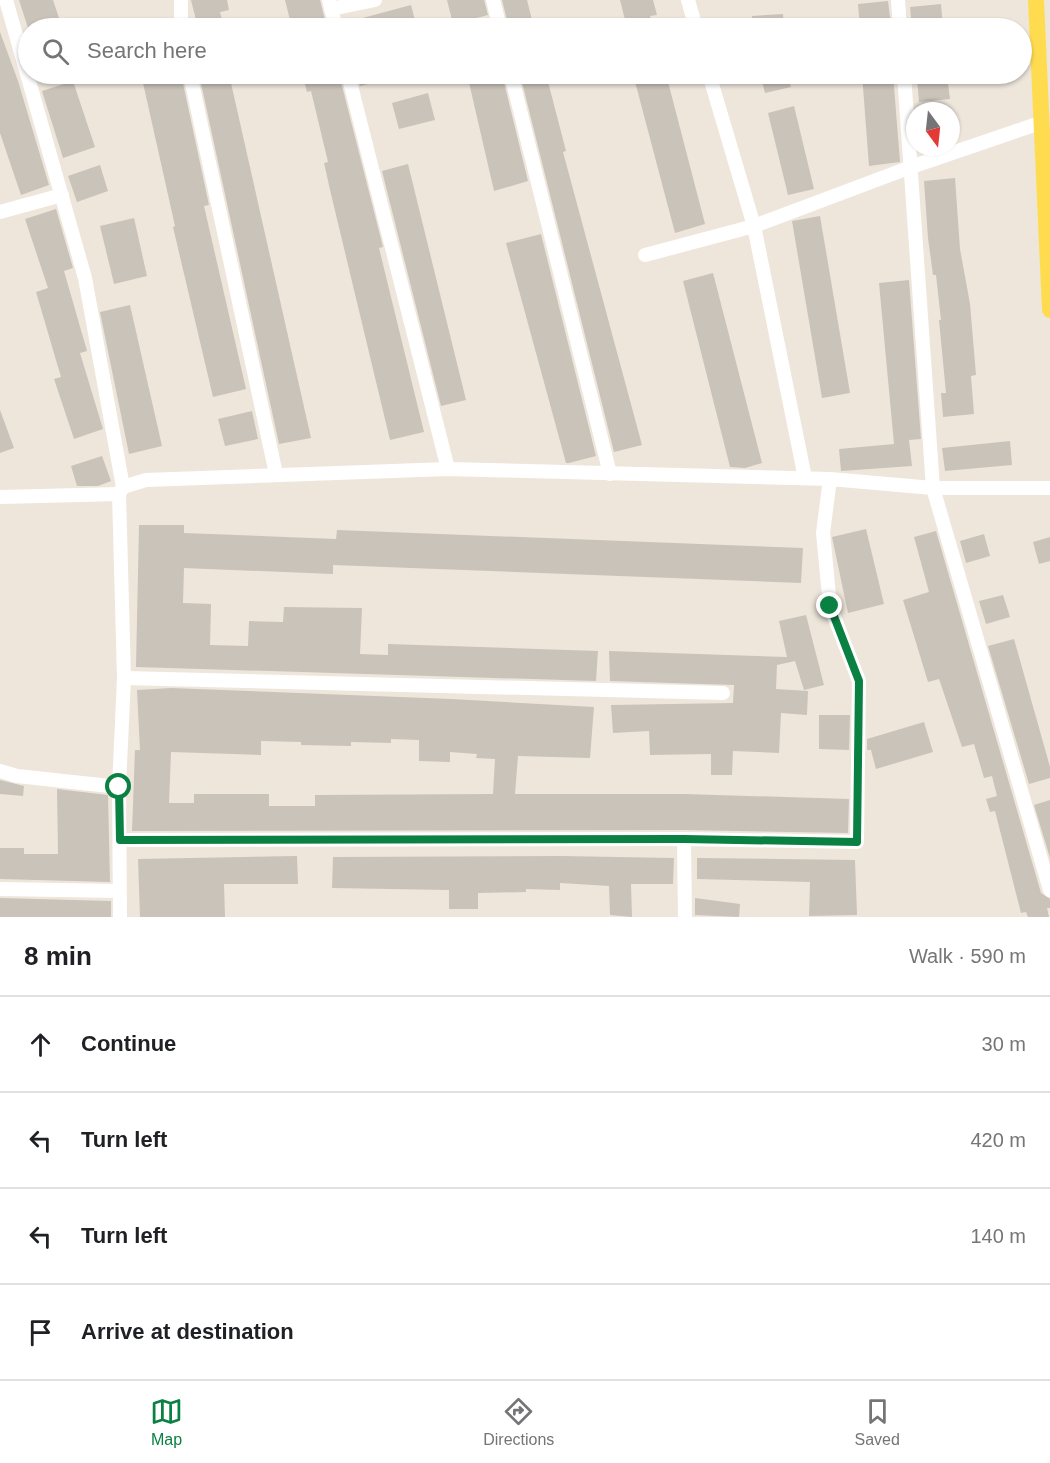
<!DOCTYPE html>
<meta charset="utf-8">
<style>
:root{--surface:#fff;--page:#f2f2f2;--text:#202124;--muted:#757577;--line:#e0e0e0;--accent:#0b8043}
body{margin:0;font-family:Arial,sans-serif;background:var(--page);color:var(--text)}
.compass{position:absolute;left:906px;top:102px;width:54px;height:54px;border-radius:50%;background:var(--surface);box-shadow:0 2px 4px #0004;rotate:165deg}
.stop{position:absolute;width:18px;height:18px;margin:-14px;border:4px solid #0b8043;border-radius:50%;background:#fff}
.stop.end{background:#0b8043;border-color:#fff;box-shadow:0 2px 6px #0008}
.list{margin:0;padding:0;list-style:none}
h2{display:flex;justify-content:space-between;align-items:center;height:78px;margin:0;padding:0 24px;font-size:26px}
h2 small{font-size:20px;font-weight:400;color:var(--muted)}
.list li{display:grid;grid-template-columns:39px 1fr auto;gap:18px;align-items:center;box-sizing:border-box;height:96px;padding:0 24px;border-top:2px solid var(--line)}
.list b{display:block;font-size:22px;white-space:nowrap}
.list em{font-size:20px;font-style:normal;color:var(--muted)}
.icon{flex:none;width:33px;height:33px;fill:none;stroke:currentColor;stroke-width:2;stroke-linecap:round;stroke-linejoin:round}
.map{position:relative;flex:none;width:1050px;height:917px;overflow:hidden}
.search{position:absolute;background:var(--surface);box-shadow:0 2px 4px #0004;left:18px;right:18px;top:18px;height:66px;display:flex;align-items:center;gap:15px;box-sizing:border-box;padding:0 21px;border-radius:33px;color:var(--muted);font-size:22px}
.sheet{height:462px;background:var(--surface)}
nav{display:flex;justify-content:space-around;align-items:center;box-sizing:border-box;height:84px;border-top:2px solid var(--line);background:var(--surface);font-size:16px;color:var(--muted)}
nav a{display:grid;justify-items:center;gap:3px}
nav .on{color:var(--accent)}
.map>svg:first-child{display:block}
.building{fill:#c9c3ba;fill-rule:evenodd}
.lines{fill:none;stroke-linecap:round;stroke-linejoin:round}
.minor{stroke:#fff;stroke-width:14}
.major{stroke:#ffdc4f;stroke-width:16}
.route{stroke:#0b8043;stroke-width:8}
</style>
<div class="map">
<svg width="1050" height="917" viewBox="0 0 1050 917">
<rect width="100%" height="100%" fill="#eee6db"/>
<g class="building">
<path d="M19,0H53L62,27L28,28Z"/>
<path d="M191,0H227L229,10L220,12L224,28H198Z"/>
<path d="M285,0H320L327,28H292Z"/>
<path d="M447,0H484L488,15L453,24Z"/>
<path d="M502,0H527L534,28H509Z"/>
<path d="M620,0H653L657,15L650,16L654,28H627Z"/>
<path d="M888,1L891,25L860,28L858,4Z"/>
<path d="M941,4L943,28H912L910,7Z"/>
<path d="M411,5L417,28H345L344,23Z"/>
<path d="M783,14L784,28H753L752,16Z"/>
<path d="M0,32L18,81L49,185L21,195L0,133Z"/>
<path d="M141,74H181L209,205L204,206L246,389L213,397L173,227L175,226Z"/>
<path d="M199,74H229L311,438L279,444Z"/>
<path d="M302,74H339L383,247L379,248L424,432L390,440L331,194L324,163L328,162L311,91L307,92Z"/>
<path d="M357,74H396L397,77L360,86Z"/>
<path d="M467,74H502L528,181L494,191Z"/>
<path d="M520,74H546L566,151L563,152L642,445L614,452Z"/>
<path d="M633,74H666L705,224L675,233Z"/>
<path d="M760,74H787L791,87L765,93Z"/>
<path d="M862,74H893L900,162L869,166Z"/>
<path d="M947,76L950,99L919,102L917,79Z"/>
<path d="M73,81L95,147L63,158L42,91Z"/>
<path d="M428,93L435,120L399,129L392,103Z"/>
<path d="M794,106L814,189L788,195L768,113Z"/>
<path d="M408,164L466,400L441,406L382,171Z"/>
<path d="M100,165L108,191L77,202L68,176Z"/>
<path d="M955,178L960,249L970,304L976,375L971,376L974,414L943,417L941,393H946L939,320H941L936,275H933L928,238L924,181Z"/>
<path d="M56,209L73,268L64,271L87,351L80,353L103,429L74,439L54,379L61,377L36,292L48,288L25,219Z"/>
<path d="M820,216L850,393L822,398L792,221Z"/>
<path d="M134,218L147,276L114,284L100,226Z"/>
<path d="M541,234L596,456L569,463H566L506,243Z"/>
<path d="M713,273L762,463L745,468L730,467L683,281Z"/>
<path d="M909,280L921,439L909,440L912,466L841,471L839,449L894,444L879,283Z"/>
<path d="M130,305L162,446L129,454L100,312Z"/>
<path d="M0,410L14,448L0,453Z"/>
<path d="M252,411L258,439L225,446L218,419Z"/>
<path d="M1010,441L1012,465L945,471L942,448Z"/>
<path d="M102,456L111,481L98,486H77L71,466Z"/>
<path d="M139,525H184V533L336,539L337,530L803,548L801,583L333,565V574L184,568L183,603L211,604L210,645L248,646L249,621L283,622L284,607L362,608L360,654L388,655V644L598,651L596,681L136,667Z"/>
<path d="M866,529L884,604L848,613L832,537Z"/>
<path d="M936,531L1041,893L1050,899V908H1047L1049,917H1028L1026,912L1021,913L995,811L990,812L986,799L997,796L992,776L984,778L974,744L962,747L939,679L928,682L903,600L929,592L914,537Z"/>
<path d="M984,534L990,556L966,563L960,541Z"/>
<path d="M1050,537V561L1039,564L1033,542Z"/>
<path d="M1003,595L1010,617L986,624L979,601Z"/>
<path d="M806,615L824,685L804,690L795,661L777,665L776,689L808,691L807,715L781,713L779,753L733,751L732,775H711V754L650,755L649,731L613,733L611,705L733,703L734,685L610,681L609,651L787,657L779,621Z"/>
<path d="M1014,639L1050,767V778L1029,784L988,646Z"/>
<path d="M171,688L451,699L594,707L590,758L518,756L515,794H684L849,799L848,833L684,830L132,831L135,750H140L137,690ZM391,739L419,740V761L450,762V752L477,754L476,758L495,759L493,794L315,795V806H269V794H194V803H169L171,752L261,755V741L301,742V745L351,746V742L391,743Z"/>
<path d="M819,715H850L849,750L819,749Z"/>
<path d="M924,722L933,752L876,769L871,750H867V739Z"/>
<path d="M0,780L24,786L23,796L0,794Z"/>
<path d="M57,789L108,795L110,882L0,879V848H24V854H58Z"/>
<path d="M1050,800V858L1034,805Z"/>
<path d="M297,856L298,884H224L225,917H140L138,859Z"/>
<path d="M561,856L674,858L673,884H631L632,917L610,915L609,886L560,883V890L526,889V892L478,893V909H449V890L332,888L333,857Z"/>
<path d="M697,858L855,860L857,915L809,916L810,882L697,879Z"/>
<path d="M0,898L111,901V917H0Z"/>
<path d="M695,898L740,904L739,917L695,915Z"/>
</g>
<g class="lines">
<g class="minor">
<path d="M6,0L85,278L123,487"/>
<path d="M181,0V28"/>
<path d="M329,0L336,28"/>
<path d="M493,0L500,28"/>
<path d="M688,0L696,28"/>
<path d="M898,0L900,28"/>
<path d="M331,9L375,0"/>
<path d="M190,74L276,474"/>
<path d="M348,74L448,469"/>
<path d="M511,74L610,474"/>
<path d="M709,74L754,226L805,478"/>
<path d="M904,74L933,488L1050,890"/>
<path d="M0,212L62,195"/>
<path d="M645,255L754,226L911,167L1040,123"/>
<path d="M0,497L119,494"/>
<path d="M124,678L723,693"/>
<path d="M0,771L17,776L119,787"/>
<path d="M684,839L685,917"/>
<path d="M120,840L684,839L857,842L859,681L830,606L823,533L830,479"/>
<path d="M0,889L119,891"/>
<path d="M120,917L119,787L124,678L119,494L123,487L146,480L448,469L830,479L933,488H1050"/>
</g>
<path class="major" d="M1036,0L1050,310"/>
</g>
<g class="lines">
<path class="route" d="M119,787L120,840L684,839L857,842L859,681L830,606"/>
</g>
</svg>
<svg class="compass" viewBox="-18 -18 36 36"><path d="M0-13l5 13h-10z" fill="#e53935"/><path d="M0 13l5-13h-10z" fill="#757577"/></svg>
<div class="stop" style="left:119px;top:787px"></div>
<div class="stop end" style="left:830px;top:606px"></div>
<div class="search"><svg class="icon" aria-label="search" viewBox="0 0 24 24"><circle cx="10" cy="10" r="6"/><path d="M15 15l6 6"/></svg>Search here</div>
</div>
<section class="sheet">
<h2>8 min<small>Walk · 590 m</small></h2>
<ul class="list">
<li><svg class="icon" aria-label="ahead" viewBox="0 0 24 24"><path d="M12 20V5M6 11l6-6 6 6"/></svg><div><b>Continue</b></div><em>30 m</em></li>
<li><svg class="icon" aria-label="left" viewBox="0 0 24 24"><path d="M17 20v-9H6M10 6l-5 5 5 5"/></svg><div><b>Turn left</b></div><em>420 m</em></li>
<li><svg class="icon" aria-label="left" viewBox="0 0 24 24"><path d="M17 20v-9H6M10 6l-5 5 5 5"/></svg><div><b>Turn left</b></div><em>140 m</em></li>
<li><svg class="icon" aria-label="arrive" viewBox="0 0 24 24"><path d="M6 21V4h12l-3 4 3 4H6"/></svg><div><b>Arrive at destination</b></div></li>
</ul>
</section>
<nav>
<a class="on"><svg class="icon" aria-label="map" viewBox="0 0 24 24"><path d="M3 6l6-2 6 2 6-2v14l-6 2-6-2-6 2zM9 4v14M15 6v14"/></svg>Map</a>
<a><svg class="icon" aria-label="directions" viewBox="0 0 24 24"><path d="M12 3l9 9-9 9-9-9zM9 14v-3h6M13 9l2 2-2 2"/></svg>Directions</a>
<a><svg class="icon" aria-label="saved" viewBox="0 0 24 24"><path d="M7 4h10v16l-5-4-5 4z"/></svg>Saved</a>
</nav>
